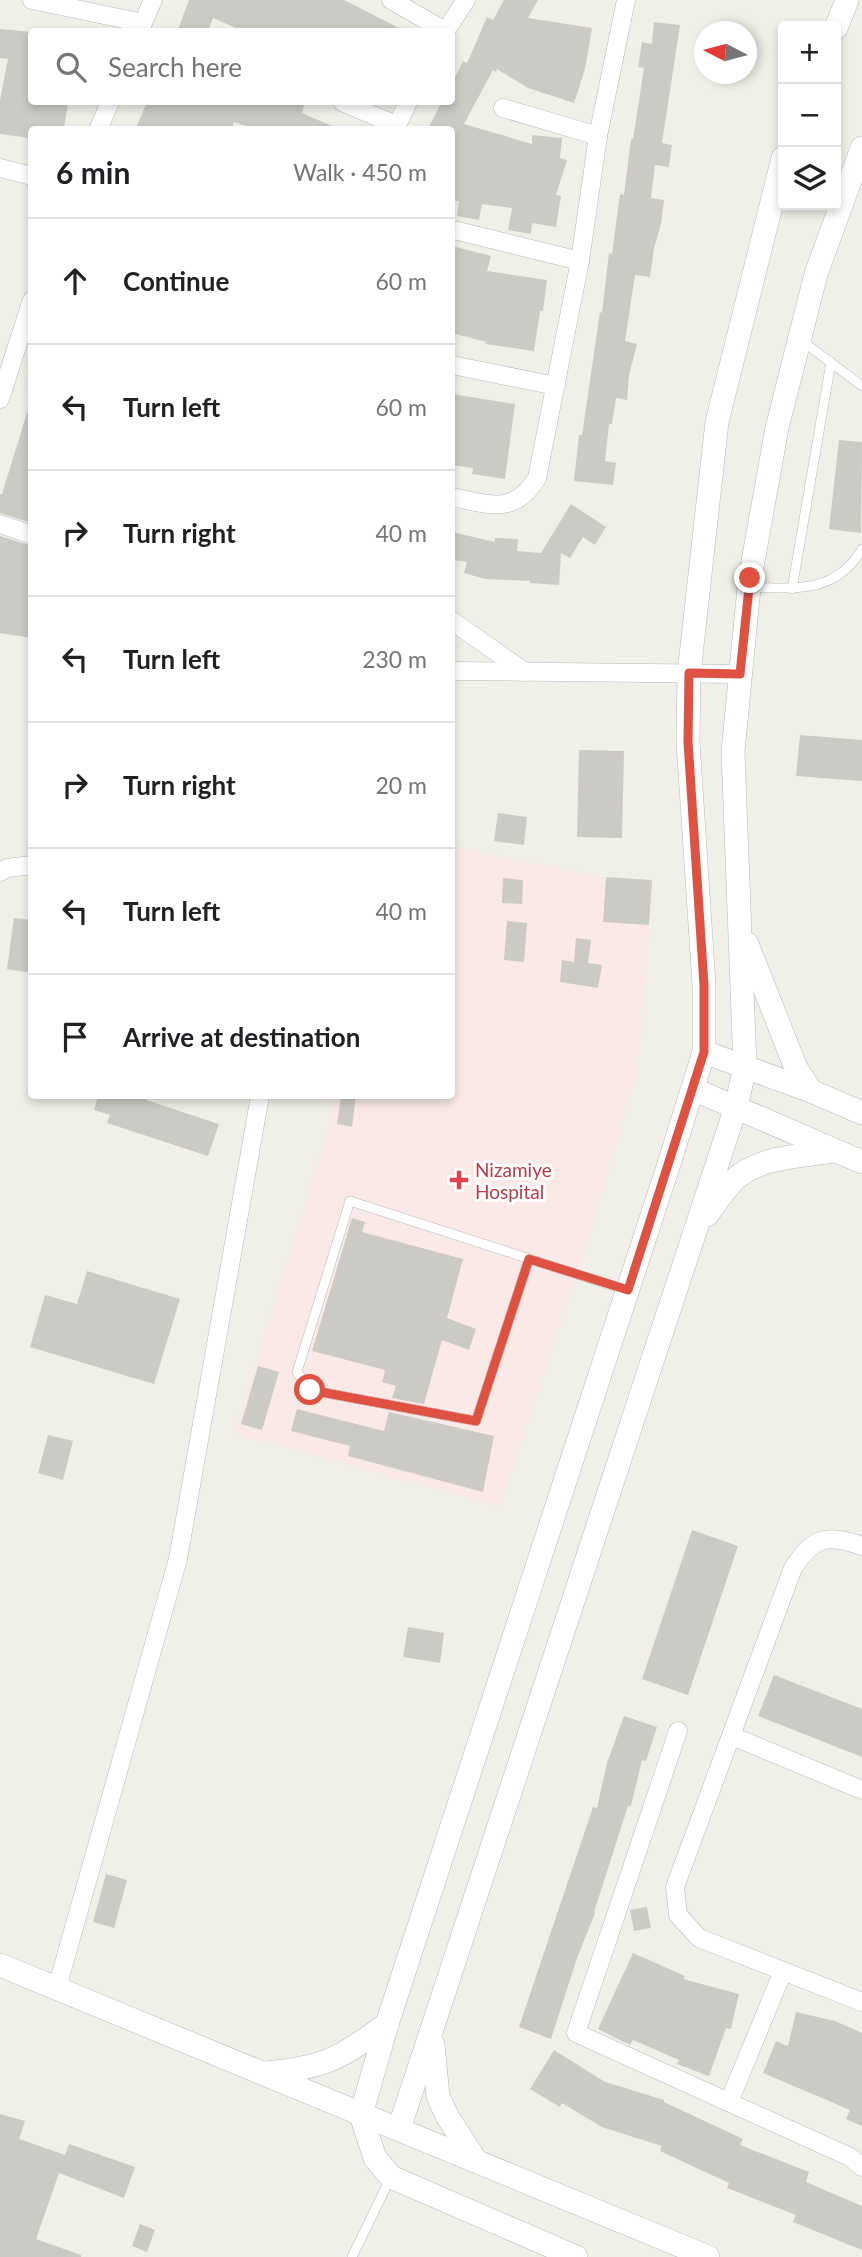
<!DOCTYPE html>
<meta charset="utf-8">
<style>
:root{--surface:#fff;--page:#f2f2f2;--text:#202124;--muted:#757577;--line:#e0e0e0}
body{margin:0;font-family:Lato,sans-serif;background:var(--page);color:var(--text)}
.controls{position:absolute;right:21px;top:21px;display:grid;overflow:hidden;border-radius:7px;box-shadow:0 4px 10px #0003}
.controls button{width:63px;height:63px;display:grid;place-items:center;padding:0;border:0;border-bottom:2px solid var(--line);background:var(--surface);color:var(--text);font:35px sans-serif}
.compass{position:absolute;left:694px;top:21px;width:63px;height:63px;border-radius:50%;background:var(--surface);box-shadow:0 4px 10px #0003;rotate:276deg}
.stop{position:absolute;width:21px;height:21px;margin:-16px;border:5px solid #df5140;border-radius:50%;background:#fff}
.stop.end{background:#df5140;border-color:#fff;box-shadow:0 2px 7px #0008}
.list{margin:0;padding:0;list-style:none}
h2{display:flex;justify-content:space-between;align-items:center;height:91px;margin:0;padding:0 28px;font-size:30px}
h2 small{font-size:23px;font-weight:400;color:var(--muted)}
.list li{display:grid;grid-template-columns:46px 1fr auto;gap:21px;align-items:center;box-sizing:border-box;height:126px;padding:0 28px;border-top:2px solid var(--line)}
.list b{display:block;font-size:26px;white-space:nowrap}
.list em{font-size:23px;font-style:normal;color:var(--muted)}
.icon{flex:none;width:38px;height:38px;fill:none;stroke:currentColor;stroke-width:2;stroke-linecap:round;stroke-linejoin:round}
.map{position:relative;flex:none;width:862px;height:2257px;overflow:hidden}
.search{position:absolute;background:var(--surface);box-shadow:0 4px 10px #0003;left:28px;top:28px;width:427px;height:77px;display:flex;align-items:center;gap:18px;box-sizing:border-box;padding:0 24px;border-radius:7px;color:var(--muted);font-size:26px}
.panel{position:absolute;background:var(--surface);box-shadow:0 4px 10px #0003;left:28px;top:126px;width:427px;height:973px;border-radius:7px}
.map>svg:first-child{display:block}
.medical{fill:#fae9e7}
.building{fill:#cccac4}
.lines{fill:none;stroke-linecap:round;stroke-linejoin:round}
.service-casing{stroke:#b5b7bb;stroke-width:10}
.minor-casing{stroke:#b5b7bb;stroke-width:19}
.tertiary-casing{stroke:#b5b7bb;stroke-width:24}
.service{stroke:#fff;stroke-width:9}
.minor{stroke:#fff;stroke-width:18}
.tertiary{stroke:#fff;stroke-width:23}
.route{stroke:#df5140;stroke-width:9}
.health-dot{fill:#e0444e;stroke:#fff;stroke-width:2.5}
.labels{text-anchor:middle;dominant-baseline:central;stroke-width:6;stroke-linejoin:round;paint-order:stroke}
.health-label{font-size:19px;fill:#be3a42;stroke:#fff;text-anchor:start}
</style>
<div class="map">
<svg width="862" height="2257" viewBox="0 0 862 2257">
<rect width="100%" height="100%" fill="#f0efe8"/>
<path class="medical" d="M452,847L653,887L637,1070L589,1236L500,1506L234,1433L330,1124L335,1096H452Z"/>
<g class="building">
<path d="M189,0H344L407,32H245L213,18L208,32H177Z"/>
<path d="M504,0H538L528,18L592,28L585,69L574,103L528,88L497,69L496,72L493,70L464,124L532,144V135L562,138L560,158L567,160L556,195L561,196L556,227L532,223L531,234L508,230L512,208L482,204L479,220L457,216L459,201H452V130H427L442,102H452V84L463,61L467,63L487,17L493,20Z"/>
<path d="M654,22L680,25L662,143L672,145L669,167L655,165L651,198L664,200L661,224L654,248L650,277L635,275L625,341L637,344L629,375L627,400L616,398L612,424H609L605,461L616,463L613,485L574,481L579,435H582L600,312L602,313L609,253L612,254L620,194L624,195L631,139H633L644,68L638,67L642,42L652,44Z"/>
<path d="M0,29L32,32V102H68L64,130H30L29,138L0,134V100L8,59L0,58Z"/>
<path d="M147,102H305L302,113L341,130H258L234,122L231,130H135Z"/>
<path d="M452,246L491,256L487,271L547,280L543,311H540L534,351L485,344L486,342L452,333Z"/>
<path d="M452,394L515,404L505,479L472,474L473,468L452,465Z"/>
<path d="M27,413L32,414V523L0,513V494H2Z"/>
<path d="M839,440L862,442L861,533L829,529Z"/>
<path d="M571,504L606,527L595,545L583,537L570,558L561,553L559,585L530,583V581L485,579L464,573L467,562L452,560V532L495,542V538L518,539L517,551L541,553Z"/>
<path d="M0,536L32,546V638L0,633Z"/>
<path d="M800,735L862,740V781L796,776Z"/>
<path d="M579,750L624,751L622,838L577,837Z"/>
<path d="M498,813L527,817L524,845L494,841Z"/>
<path d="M606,877L652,880L649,925L603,922Z"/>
<path d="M503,878L523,880L522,904L502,903Z"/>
<path d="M14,918L32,920V973L7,969Z"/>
<path d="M507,921L527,923L524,962L504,960Z"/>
<path d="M576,938L591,940L588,963L602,965L598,988L560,982L562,960L574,962Z"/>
<path d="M98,1096H147L146,1100L219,1124L208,1156L107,1123L110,1115L94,1110Z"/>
<path d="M341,1096H356L352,1127L337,1124Z"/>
<path d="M352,1218L365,1222L362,1232L463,1259L447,1318L476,1329L469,1350L442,1340L424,1404L392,1398L396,1386L382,1382L385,1370L312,1351Z"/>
<path d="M87,1271L180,1299L154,1384L30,1347L45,1295L77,1304Z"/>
<path d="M258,1366L279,1372L262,1430L241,1424Z"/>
<path d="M297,1409L384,1431L389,1412L494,1436L483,1492L348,1456L350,1446L291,1431Z"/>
<path d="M48,1435L73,1441L63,1480L38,1473Z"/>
<path d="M692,1530L738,1546L688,1695L642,1679Z"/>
<path d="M408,1627L444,1633L440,1663L403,1657Z"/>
<path d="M774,1675L862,1709V1757L758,1716Z"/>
<path d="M624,1716L657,1727L646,1761L642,1760L631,1806H628L594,1912L595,1913L577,1958L551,2039L519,2027L593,1807L597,1808L607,1763Z"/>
<path d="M106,1874L127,1880L114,1928L93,1922Z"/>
<path d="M647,1907L651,1928L634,1931L630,1910Z"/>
<path d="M633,1953L685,1976L683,1979L739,1994L731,2029L726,2028L709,2076L677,2064L679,2060L633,2040L630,2045L598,2029Z"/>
<path d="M796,2012L835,2021L862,2033V2126L846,2119L850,2110L763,2073L776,2041L788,2046Z"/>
<path d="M554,2050L605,2082L664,2100V2102L743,2139L740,2145L809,2172L806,2182L862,2206V2250L793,2222L796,2215L727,2188L729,2183L660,2151L662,2146L602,2127L562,2103L560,2107L530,2089Z"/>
<path d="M0,2114L25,2121L19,2139L65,2155L69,2144L135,2167L124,2198L59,2173L36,2239L81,2255V2257H0Z"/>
<path d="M140,2224L155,2230L147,2252L132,2246Z"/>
</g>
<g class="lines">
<defs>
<g id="service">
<path d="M802,341L862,386"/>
<path d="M750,587C795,589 837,593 862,549"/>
<path d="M792,589L831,362"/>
<path d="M529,1259L476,1421L310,1390L297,1372L350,1201L626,1290"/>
<path d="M352,2257L391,2177"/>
</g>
<g id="minor">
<path d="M32,0L143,23"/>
<path d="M391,0L445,31"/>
<path d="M139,32L153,0"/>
<path d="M445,32L466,0"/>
<path d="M342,102L396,125"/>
<path d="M503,108L598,136"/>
<path d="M98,130L110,102"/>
<path d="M395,130L408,102"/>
<path d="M0,168L32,176"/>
<path d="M458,231L580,261"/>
<path d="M452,365L556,386"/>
<path d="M0,399L32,300"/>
<path d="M452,497C488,504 514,516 537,478L580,261L598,136L626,0"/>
<path d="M0,524L32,535"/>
<path d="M452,621L525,672"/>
<path d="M452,671L740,674"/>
<path d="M0,872L7,868L32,865"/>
<path d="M862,1546C827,1534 814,1536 793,1568L675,1887L678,1915L699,1938L862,2002"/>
<path d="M678,1731L576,2033L850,2157L862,2167"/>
<path d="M732,1736L862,1790"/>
<path d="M57,1988L178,1559L260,1096"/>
<path d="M729,2102L783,1971"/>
</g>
<g id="tertiary">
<path d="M836,28L847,0"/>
<path d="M747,944L796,1068L811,1091"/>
<path d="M704,1052L811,1091L862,1113"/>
<path d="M693,1089L862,1162"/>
<path d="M707,1215C715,1204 724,1190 734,1180C760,1156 802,1156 835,1151"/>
<path d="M0,1965L708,2257"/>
<path d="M433,2045L438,2096L447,2116L476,2161"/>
<path d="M266,2073C324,2068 341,2058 387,2024"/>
<path d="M399,2129L736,1107L745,1067L733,751L750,578L777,428L816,274L862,148"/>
<path d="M576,2257L391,2177L375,2158L361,2115L387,2024L668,1167L704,1052V985L688,742L689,673L717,422L783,158"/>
</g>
</defs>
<use href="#service" class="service-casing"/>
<use href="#minor" class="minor-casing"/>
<use href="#tertiary" class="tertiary-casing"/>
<use href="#service" class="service"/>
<use href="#minor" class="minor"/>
<use href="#tertiary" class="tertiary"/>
</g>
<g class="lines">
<path class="route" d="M310,1390L476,1421L529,1259L628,1290L704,1052V985L688,742L689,673L740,674L750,578"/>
</g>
<path class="health-dot" d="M455.5 1169.5h7v7h7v7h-7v7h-7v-7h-7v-7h7z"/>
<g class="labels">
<g class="health-label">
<text x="475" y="1169">Nizamiye<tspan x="475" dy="22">Hospital</tspan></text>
</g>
</g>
</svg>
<div class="controls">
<button>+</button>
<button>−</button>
<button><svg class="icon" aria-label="layers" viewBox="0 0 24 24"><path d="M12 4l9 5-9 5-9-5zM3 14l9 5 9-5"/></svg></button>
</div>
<svg class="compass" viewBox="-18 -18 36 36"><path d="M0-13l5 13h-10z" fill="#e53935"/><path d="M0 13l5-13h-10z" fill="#757577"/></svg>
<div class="stop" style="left:310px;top:1390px"></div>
<div class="stop end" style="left:750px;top:578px"></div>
<div class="search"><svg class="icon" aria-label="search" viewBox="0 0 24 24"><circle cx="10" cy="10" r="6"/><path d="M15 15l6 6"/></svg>Search here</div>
<section class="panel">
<h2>6 min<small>Walk · 450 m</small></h2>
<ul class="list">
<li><svg class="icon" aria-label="ahead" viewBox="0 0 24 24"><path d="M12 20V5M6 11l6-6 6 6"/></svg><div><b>Continue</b></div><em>60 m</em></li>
<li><svg class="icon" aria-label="left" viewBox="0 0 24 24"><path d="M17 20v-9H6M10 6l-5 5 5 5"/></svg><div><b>Turn left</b></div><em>60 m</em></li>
<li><svg class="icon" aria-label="right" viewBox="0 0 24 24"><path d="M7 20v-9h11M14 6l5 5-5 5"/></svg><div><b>Turn right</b></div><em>40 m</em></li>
<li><svg class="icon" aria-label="left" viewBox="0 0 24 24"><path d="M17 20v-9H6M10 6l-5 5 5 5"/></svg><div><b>Turn left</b></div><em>230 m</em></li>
<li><svg class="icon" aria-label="right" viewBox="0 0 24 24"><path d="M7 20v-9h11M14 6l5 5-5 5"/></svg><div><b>Turn right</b></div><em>20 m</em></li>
<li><svg class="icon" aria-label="left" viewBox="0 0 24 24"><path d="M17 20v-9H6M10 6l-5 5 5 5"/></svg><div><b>Turn left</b></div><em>40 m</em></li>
<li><svg class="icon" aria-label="arrive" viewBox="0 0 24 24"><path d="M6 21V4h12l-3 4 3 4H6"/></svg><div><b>Arrive at destination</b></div></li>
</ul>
</section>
</div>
